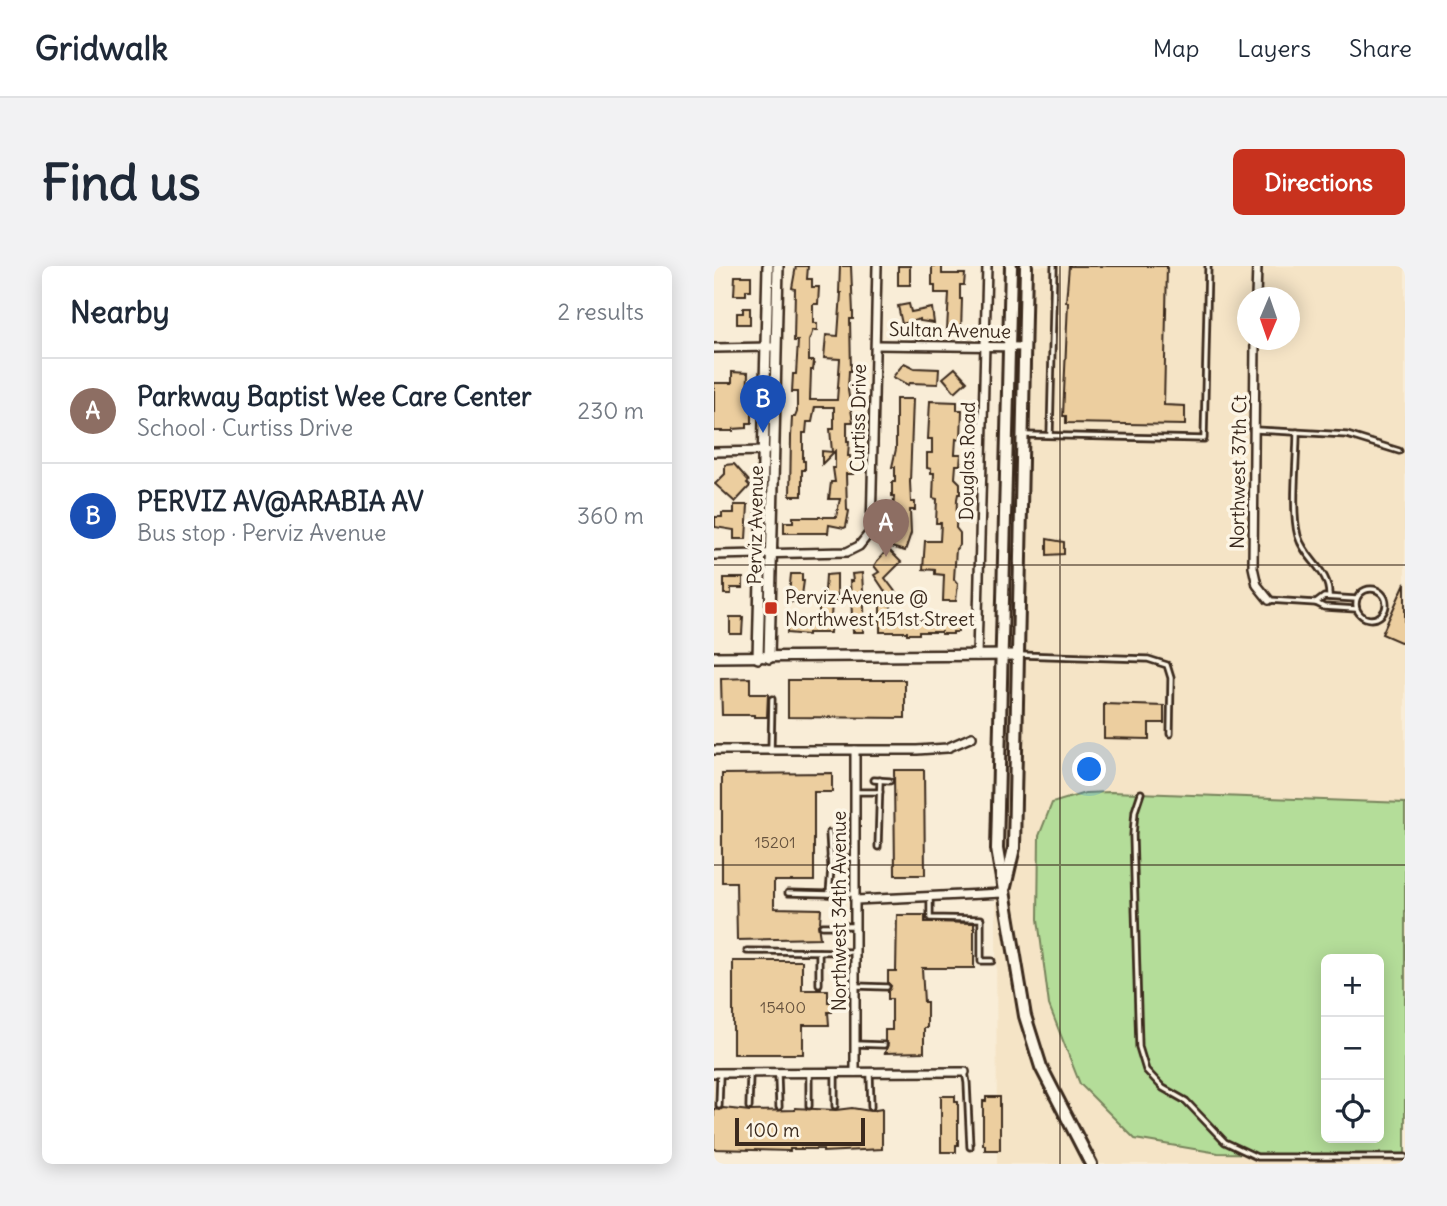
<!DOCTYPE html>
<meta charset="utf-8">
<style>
:root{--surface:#fff;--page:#f2f2f3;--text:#1f2937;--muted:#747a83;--line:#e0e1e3;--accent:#c8321e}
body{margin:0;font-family:Delius,sans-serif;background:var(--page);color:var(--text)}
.controls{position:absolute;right:21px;bottom:21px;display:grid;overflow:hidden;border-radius:10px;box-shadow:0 4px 18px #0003}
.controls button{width:63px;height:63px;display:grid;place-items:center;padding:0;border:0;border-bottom:2px solid var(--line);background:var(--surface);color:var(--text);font:35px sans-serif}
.compass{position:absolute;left:523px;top:21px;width:63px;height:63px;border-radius:50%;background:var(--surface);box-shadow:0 4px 18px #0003;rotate:182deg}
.scale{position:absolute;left:21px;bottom:18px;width:130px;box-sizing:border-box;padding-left:7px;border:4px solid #3b2a1e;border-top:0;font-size:19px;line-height:24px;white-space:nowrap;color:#3b2a1e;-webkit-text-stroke:5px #fcf5e5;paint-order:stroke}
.you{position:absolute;left:376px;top:504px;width:24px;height:24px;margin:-18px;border:5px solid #fff;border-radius:50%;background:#1a73e8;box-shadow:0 0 0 10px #1a73e833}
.badge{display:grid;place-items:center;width:46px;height:46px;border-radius:50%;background:var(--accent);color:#fff;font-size:23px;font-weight:700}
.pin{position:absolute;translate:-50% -58px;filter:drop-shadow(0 2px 4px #0008)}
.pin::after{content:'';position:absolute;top:37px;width:24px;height:21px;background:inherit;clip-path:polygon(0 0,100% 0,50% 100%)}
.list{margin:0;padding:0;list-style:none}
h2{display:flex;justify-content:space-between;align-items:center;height:91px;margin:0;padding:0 28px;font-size:30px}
h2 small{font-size:23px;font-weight:400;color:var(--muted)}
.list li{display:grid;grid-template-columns:46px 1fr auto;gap:21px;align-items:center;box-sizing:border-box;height:105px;padding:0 28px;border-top:2px solid var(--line)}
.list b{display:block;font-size:26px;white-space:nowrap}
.list p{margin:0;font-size:23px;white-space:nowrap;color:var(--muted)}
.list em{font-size:23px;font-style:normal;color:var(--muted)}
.icon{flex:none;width:38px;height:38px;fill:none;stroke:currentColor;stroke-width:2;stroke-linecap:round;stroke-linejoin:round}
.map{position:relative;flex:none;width:691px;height:898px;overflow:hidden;border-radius:10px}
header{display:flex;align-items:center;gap:42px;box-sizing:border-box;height:98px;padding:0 35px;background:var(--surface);border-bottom:2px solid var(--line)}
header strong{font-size:33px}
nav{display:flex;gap:38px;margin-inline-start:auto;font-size:24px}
.intro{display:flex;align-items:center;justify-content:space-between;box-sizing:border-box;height:168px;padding:0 42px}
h1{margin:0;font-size:49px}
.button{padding:18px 32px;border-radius:10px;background:var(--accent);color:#fff;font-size:24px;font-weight:700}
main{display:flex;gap:42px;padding:0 42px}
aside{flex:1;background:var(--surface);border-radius:10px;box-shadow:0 4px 18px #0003}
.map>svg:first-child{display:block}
.built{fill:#f5e4c6;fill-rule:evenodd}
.green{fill:#b4dd99;stroke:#78845c;stroke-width:2;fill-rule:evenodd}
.building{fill:#ecce9f;stroke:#3b2a1e;stroke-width:2}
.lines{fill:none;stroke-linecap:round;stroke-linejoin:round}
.service-casing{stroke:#3b2a1e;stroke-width:9}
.minor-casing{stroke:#3b2a1e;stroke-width:12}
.tertiary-casing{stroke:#3b2a1e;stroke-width:14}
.primary-casing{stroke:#3b2a1e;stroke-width:16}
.service{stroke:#fcf5e5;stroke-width:3.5}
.minor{stroke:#fcf5e5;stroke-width:7}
.tertiary{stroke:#fcf5e5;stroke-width:9}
.primary{stroke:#fcf5e5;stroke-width:10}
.grid{fill:none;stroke:#3b2a1e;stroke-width:2;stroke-opacity:0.55}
.poi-dot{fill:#c8321e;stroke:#fcf5e5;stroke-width:2.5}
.labels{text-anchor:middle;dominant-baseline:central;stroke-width:7;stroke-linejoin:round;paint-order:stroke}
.number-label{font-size:16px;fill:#67533e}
.street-label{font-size:19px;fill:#3b2a1e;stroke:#fcf5e5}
.poi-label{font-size:19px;fill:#3b2a1e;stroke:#fcf5e5;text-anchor:start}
</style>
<header>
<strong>Gridwalk</strong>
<nav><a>Map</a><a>Layers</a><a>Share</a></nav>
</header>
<div class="intro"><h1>Find us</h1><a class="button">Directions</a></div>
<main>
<aside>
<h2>Nearby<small>2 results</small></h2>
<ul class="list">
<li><span class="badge" style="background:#8d6e63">A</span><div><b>Parkway Baptist Wee Care Center</b><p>School · Curtiss Drive</p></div><em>230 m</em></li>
<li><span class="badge" style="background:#1a4fb4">B</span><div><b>PERVIZ AV@ARABIA AV</b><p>Bus stop · Perviz Avenue</p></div><em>360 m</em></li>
</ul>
</aside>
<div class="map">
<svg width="691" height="898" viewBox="0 0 691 898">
<rect width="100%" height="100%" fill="#f9edd7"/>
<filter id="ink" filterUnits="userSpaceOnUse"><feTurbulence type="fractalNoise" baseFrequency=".0143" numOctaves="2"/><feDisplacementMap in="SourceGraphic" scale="14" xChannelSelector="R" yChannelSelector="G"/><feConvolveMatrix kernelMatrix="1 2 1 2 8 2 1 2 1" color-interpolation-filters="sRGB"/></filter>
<g filter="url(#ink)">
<path class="built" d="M291,0H691V898H283L281,372ZM534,32H576V74H534ZM612,693H665V872H612Z"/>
<path class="green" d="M397,526L691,537V890L504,887L421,873L366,818L335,739L324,653L325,570L338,537L371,527ZM612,693H665V872H612Z"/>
<g class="building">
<path d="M82,0H94L93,13H98V21H105L104,38H99V57H103V64H99L95,75V95H100L99,104H97L96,134H123L126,93L110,92L112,69L124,70L127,27H125L126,0H137L139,47V53H136L137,105H135L134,124L139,156H133V175H135L134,190H136L139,208H132L133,244L135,245L132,261L130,262L115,259L114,267H70V256H79V251H122L126,233H115L117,216H121L119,202H121V185L108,198V185L118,186L116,163H120V141H101L98,156H93L92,167H89V195H91V204H88V230H76L77,171L78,151H81L83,146V126H78L79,108H82L84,75H80L81,23L78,22Z"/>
<rect x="184" y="0" width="12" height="19"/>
<path d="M218,0H228V8H251L250,19H246V33H248L247,65L233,64L235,27H221V19H218Z"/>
<path d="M355,0H453L450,139L471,140V159L352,157V150H349L354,36H352Z"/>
<path d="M21,10H37V24H32V29H20Z"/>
<path d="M195,38L197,46L218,42L220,57L206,55V53L188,58L184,40Z"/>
<path d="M29,42H36V58H23V47H29Z"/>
<path d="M190,97L200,102L225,103L224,118L196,117L194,119L179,111Z"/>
<path d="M241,102L253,115L241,126L229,112Z"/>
<path d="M18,106L34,107L33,137H38V157H33V162L19,163V165H0V117H18Z"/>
<path d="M182,133H199L196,216L197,236H201V244H196L197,267L191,285L177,281L181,276L176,275L184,249H179L180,230H178V216H181V201H178L182,183Z"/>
<path d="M216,135L243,136V144H248L247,174L242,173L241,188H247L246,199H242L241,212L246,217V228H244L243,233L242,262L246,267V279L242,283L240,313L244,318L242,335H229L230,309L221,308V304L209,303L211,275H226L227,257H222L223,233L219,232L220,207H217V203L213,202V187H218V173H214Z"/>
<path d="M20,198L35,215L33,217L36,220L21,236L1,218L11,208V199Z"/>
<path d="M20,239H34L32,273H20V264L1,261V251H8V247H20Z"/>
<path d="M333,273L350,276V288L333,289Z"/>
<path d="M174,283L187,296L171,312L189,336H171L176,333L160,309L165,306L160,300L163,295Z"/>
<path d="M148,307L151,360H149V366H139L136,315H139L138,308Z"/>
<path d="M77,308H88V315H90L87,336H77V329H75Z"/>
<path d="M123,308V336H118L116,367H94V369L73,367V356H105V340H110L112,309Z"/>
<path d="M10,312H29V322H17V328H10Z"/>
<path d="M691,317V378L668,368Z"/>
<path d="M166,339H177V354L244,355V366H239V368H227V366H205V368H193V366H166Z"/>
<path d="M16,351H29L28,368H16Z"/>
<path d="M36,412V428H54L53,451H40V449H8L7,413Z"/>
<path d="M74,414H191V452L74,451Z"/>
<path d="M390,438L450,440V457H435V473L390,472Z"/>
<path d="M180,504H210L211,609H181Z"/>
<path d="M118,507V526H100V615H60V642L107,643L106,656L104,659L106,672L23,674L22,616H8V508Z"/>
<path d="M183,649H211V656H216L260,657V702H208L210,736H213V762H210V786L171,787L174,778L171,775V764H178V733H174V725L177,720L174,717V705H182Z"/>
<path d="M19,695H88V724H114V736H118V746H114L115,759H89V788H19Z"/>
<path d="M227,830H241V836H244V879H242V886H227Z"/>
<path d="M272,831H286V884H271V879H269V835H272Z"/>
<path d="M9,842L36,845L81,844V842L122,844L138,842L156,845L168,843V883L109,886V883H76V885L0,883V843L6,844Z"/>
</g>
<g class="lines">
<defs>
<g id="service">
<path d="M542,164L633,169L685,185"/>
<path d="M583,166C583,194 577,245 584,270C591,294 616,304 615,331"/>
<path d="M311,169L490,173L494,0"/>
<path d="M336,169L340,0"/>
<circle cx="657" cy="338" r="15"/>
<path d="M555,334L602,337L610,341L642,343"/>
<path d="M602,337L610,331L642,333"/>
<path d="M305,389L434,393L453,399L457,412L456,468"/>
<path d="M57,484L58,433"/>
<path d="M160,514L176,515"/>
<path d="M140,526H166"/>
<path d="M427,527L421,545L419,569L425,781L432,804L449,822L472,835L511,876L543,891H691"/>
<path d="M164,581L166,514"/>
<path d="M116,592H139"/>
<path d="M74,627L115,628L117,602L115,567"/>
<path d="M115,628H140"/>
<path d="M216,632V652L267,653V695H278"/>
<path d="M108,660H140"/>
<path d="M33,685L140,686"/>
<path d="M105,718V686"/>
<path d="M142,720L173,721"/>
<path d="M141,778L170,779"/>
<path d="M251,806L253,817L256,881"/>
<path d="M121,808V840"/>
<path d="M156,808L157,841"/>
<path d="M64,809L65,841"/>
<path d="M5,840L6,809"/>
<path d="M95,840V808"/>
<path d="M35,841L36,809"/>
</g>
<g id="minor">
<path d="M542,32L543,0"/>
<path d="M541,74L539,301L543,319L555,334"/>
<path d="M162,79L310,81"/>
<path d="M0,82L57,81"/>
<path d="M0,186L52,185"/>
<path d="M0,289L133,286L145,280L157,265L163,0"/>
<path d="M263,390L273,0"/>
<path d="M0,484H203L233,482L258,471"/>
<path d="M141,484V806"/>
<path d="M142,634L289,627"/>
<path d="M0,807L251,806"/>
</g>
<g id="tertiary">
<path d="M0,391L304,389"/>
<path d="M44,392L54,0"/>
<path d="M55,392L64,0"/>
</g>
<g id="primary">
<path d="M297,0L283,583L311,750L327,801L377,898"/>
<path d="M291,621L300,582L312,0"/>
</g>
</defs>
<use href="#service" class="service-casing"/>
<use href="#minor" class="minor-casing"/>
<use href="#tertiary" class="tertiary-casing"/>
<use href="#primary" class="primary-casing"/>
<use href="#service" class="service"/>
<use href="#minor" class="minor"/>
<use href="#tertiary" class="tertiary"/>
<use href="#primary" class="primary"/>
</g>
</g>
<path class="grid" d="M346,0V898M0,299H691M0,599H691"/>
<rect class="poi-dot" x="50" y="335" width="14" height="14" rx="3.5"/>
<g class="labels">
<g class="number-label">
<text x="61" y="576">15201</text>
<text x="69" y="741">15400</text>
</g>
<g class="street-label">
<text transform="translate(236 64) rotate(1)">Sultan Avenue</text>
<text transform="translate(144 152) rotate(-89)">Curtiss Drive</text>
<text transform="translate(253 195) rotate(-89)">Douglas Road</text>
<text transform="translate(524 206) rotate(-89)">Northwest 37th Ct</text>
<text transform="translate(41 259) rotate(-89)">Perviz Avenue</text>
<text transform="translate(125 645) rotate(-90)">Northwest 34th Avenue</text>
</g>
<g class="poi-label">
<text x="71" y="331">Perviz Avenue @<tspan x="71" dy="22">Northwest 151st Street</tspan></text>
</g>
</g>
</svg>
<div class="controls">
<button>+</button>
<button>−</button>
<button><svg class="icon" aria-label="locate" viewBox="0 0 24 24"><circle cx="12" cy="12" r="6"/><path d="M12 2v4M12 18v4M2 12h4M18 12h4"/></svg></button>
</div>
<svg class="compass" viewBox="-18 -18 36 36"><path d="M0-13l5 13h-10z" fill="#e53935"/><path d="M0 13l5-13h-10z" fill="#747a83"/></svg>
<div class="scale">100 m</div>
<div class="you"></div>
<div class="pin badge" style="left:172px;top:291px;background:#8d6e63">A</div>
<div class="pin badge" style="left:49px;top:167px;background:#1a4fb4">B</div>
</div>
</main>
